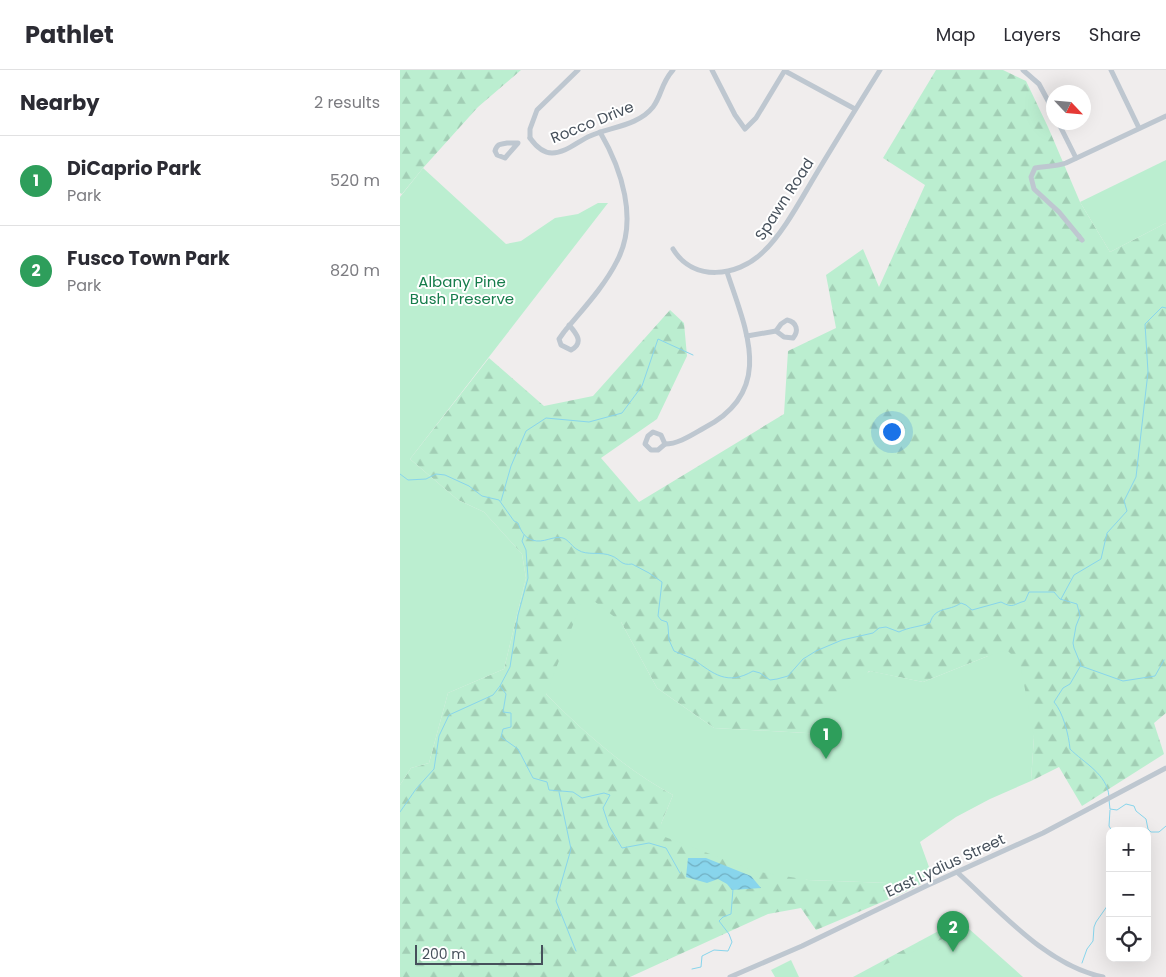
<!DOCTYPE html>
<meta charset="utf-8">
<style>
:root{--surface:#fff;--page:#f2f2f3;--text:#2b2b33;--muted:#7c7c81;--line:#e1e1e2;--accent:#186bdf}
body{margin:0;font-family:Poppins,sans-serif;background:var(--page);color:var(--text)}
.controls{position:absolute;right:15px;bottom:15px;display:grid;overflow:hidden;border-radius:10px;box-shadow:0 5px 20px #0002}
.controls button{width:45px;height:45px;display:grid;place-items:center;padding:0;border:0;border-bottom:1px solid var(--line);background:var(--surface);color:var(--text);font:25px sans-serif}
.compass{position:absolute;left:646px;top:15px;width:45px;height:45px;border-radius:50%;background:var(--surface);box-shadow:0 5px 20px #0002;rotate:116deg}
.scale{position:absolute;left:15px;bottom:12px;width:128px;box-sizing:border-box;padding-left:5px;border:2px solid #46505b;border-top:0;font-size:14px;line-height:18px;white-space:nowrap;color:#46505b;-webkit-text-stroke:4px #fff;paint-order:stroke}
.you{position:absolute;left:491px;top:361px;width:18px;height:18px;margin:-12px;border:4px solid #fff;border-radius:50%;background:#1a73e8;box-shadow:0 0 0 8px #1a73e833}
.badge{display:grid;place-items:center;width:32px;height:32px;border-radius:50%;background:var(--accent);color:#fff;font-size:16px;font-weight:700}
.pin{position:absolute;translate:-50% -41px;filter:drop-shadow(0 1px 2px #0008)}
.pin::after{content:'';position:absolute;top:26px;width:18px;height:15px;background:inherit;clip-path:polygon(0 0,100% 0,50% 100%)}
.list{margin:0;padding:0;list-style:none}
h2{display:flex;justify-content:space-between;align-items:center;height:65px;margin:0;padding:0 20px;font-size:21px}
h2 small{font-size:16px;font-weight:400;color:var(--muted)}
.list li{display:grid;grid-template-columns:32px 1fr auto;gap:15px;align-items:center;box-sizing:border-box;height:90px;padding:0 20px;border-top:1px solid var(--line)}
.list b{display:block;font-size:19px;white-space:nowrap}
.list p{margin:0;font-size:16px;white-space:nowrap;color:var(--muted)}
.list em{font-size:16px;font-style:normal;color:var(--muted)}
.icon{flex:none;width:28px;height:28px;fill:none;stroke:currentColor;stroke-width:2;stroke-linecap:round;stroke-linejoin:round}
.map{position:relative;flex:none;width:766px;height:907px;overflow:hidden}
header{display:flex;align-items:center;gap:30px;box-sizing:border-box;height:70px;padding:0 25px;background:var(--surface);border-bottom:1px solid var(--line)}
header strong{font-size:24px}
nav{display:flex;gap:28px;margin-inline-start:auto;font-size:18px}
main{display:flex}
aside{flex:1;background:var(--surface)}
.map>svg:first-child{display:block}
.forest{fill:url(#forest-firs)}
.green{fill:#bbeed0}
.water{fill:url(#water-waves)}
.lines{fill:none;stroke-linecap:round;stroke-linejoin:round}
.stream{stroke:#88d5ec;stroke-width:1}
.minor{stroke:#bec7d0;stroke-width:5}
.labels{text-anchor:middle;dominant-baseline:central;stroke-width:4;stroke-linejoin:round;paint-order:stroke}
.street-label{font-size:15px;fill:#46505b;stroke:#fff}
.park-label{font-size:15px;fill:#167c4b;stroke:#fff}
</style>
<header>
<strong>Pathlet</strong>
<nav><a>Map</a><a>Layers</a><a>Share</a></nav>
</header>
<main>
<aside>
<h2>Nearby<small>2 results</small></h2>
<ul class="list">
<li><span class="badge" style="background:#2e9e5b">1</span><div><b>DiCaprio Park</b><p>Park</p></div><em>520 m</em></li>
<li><span class="badge" style="background:#2e9e5b">2</span><div><b>Fusco Town Park</b><p>Park</p></div><em>820 m</em></li>
</ul>
</aside>
<div class="map">
<svg width="766" height="907" viewBox="0 0 766 907">
<defs>
<pattern id="forest-firs" width="22" height="20" patternUnits="userSpaceOnUse" patternTransform="scale(1.25)"><rect width="22" height="20" fill="#bbeed0"/><path d="M5 1l3.5 6h-7zM16 11l3.5 6h-7z" fill="#a2ceb5"/></pattern>
<pattern id="water-waves" width="16" height="10" patternUnits="userSpaceOnUse" patternTransform="scale(1.25)"><rect width="16" height="10" fill="#88d5ec"/><path d="M0 5q4-4 8 0t8 0" fill="none" stroke="#71afc2"/></pattern>
</defs>
<rect width="100%" height="100%" fill="#f0eded"/>
<g class="forest">
<path d="M0,0H121L78,37L23,98L2,124L0,123Z"/>
<path d="M536,0H603L626,11L648,57L680,132L710,182L766,153V643L754,653L764,684L682,736L659,697L631,711L634,667L588,586L523,612L469,601L424,664L314,658L257,618L221,552L146,624C185,663 225,699 273,725L261,754L408,810L489,813L501,824L416,860L401,838L368,844L230,907H0V715L11,698L29,693L48,623L104,599L126,508L122,484L84,442L58,430L10,389L89,288L144,336L193,326L270,240L284,253L287,286L257,349L201,388L239,432L384,344L388,281L436,258L426,205L463,179L479,217L525,115L483,88Z"/>
<path d="M559,850L623,907H453Z"/>
</g>
<g class="green">
<path d="M766,90V153L710,182L680,132Z"/>
<path d="M23,98L106,174L121,171L155,148L178,144L198,133H208L10,389L58,430L84,442L122,484L126,508L104,599L48,623L29,693L11,698L0,715V127Z"/>
<path d="M185,524L221,552L257,618L314,658L424,664L425,634L470,601L523,612L588,586L607,580L620,593L634,667L631,711L590,729L556,747L520,772L533,808L501,824L488,813L408,810L355,801L265,767L261,754L273,725C225,699 185,663 146,624Z"/>
<path d="M567,858L620,907H457Z"/>
<path d="M391,890L399,907H375L371,900Z"/>
</g>
<path class="water" d="M288,788H306L351,806L361,818L332,820L327,814L318,809L307,813L286,807Z"/>
<g class="lines">
<g class="stream">
<path d="M0,404L8,410L26,409L36,404L45,405L69,416L82,426L99,430L114,451L118,453C121,461 124,467 132,470C144,474 153,465 163,468C169,470 172,477 178,480C187,486 201,481 212,486C220,489 221,496 232,494L249,503L262,512L258,546L261,550L267,552L268,556L269,570L274,581C280,584 287,586 293,589C314,604 327,616 353,601L360,603L370,610L377,609L388,606L403,589L416,581L442,570L473,563L479,558L486,557L499,562C509,557 519,557 530,553C535,536 548,542 561,533L566,535L572,540L601,532C614,539 613,534 625,531L629,522H654L660,529L677,534L680,546L676,556L673,573L674,578L681,595L670,614L663,618L654,632C663,642 669,666 670,679C684,693 707,704 709,726"/>
<path d="M101,431L111,396L126,361L146,348L189,352L222,343L242,316L258,269L293,285"/>
<path d="M124,465L122,471L126,480L128,508L118,545L110,597L100,616L106,624L103,642L111,643V657L103,659L101,667L118,679L133,708L147,712L149,720L173,722L182,728L204,723L210,725L203,738L209,756L222,778L249,773L266,778L280,803"/>
<path d="M661,529L674,505L701,489L707,463L727,441L724,431L736,407L748,302L745,254L762,237L766,238"/>
<path d="M681,596L723,611L755,606L764,590"/>
<path d="M159,722L171,779L156,831L176,881"/>
<path d="M709,730L710,739L717,740L726,734L734,736L736,741L746,749L748,759L751,762H759L766,756"/>
<path d="M710,740L709,756L712,761"/>
<path d="M0,742L16,719L34,699L39,666L49,645L93,625L100,616"/>
<path d="M682,893L687,879L693,871L694,857L696,852L710,832"/>
<path d="M292,899L301,897L302,886L314,880L328,881L332,872L329,864L319,851L323,847L331,844L333,819"/>
</g>
<g class="minor">
<path d="M312,0L335,45L345,59L356,48L385,0"/>
<path d="M623,0L639,14L654,42"/>
<path d="M711,0L739,58"/>
<path d="M385,1L455,39"/>
<path d="M658,52L676,88"/>
<path d="M130,68C135,75 142,83 152,83C166,83 178,71 190,66C210,57 238,56 253,37C262,25 261,13 273,0"/>
<path d="M130,68V59L137,40L178,0"/>
<path d="M107,73H118L105,88L97,85L95,81C97,74 100,74 107,73Z"/>
<path d="M682,170L659,142L634,119L631,107L635,98C646,96 655,97 666,93L766,46"/>
<path d="M273,179C293,212 337,207 362,183C381,166 399,133 412,111C434,74 457,37 480,0"/>
<path d="M387,250C397,252 399,261 393,268L384,267L376,261L381,254Z"/>
<path d="M169,255C177,264 184,273 171,280L161,275L159,269L164,262C182,240 204,217 217,191C239,150 221,98 200,62"/>
<path d="M347,266L376,261"/>
<path d="M253,362L261,365L265,374L258,380H251L245,374L248,366Z"/>
<path d="M265,374C279,374 293,364 304,358C376,321 346,260 327,202"/>
<path d="M558,803C600,841 646,895 703,907"/>
<path d="M330,907L402,876L526,816L643,763L766,698"/>
</g>
</g>
<g class="labels">
<g class="street-label">
<text transform="translate(192 52) rotate(-22)">Rocco Drive</text>
<text transform="translate(384 129) rotate(-57)">Spawn Road</text>
<text transform="translate(545 795) rotate(-25)">East Lydius Street</text>
</g>
<g class="park-label">
<text x="62" y="211">Albany Pine<tspan x="62" dy="17">Bush Preserve</tspan></text>
</g>
</g>
</svg>
<div class="controls">
<button>+</button>
<button>−</button>
<button><svg class="icon" aria-label="locate" viewBox="0 0 24 24"><circle cx="12" cy="12" r="6"/><path d="M12 2v4M12 18v4M2 12h4M18 12h4"/></svg></button>
</div>
<svg class="compass" viewBox="-18 -18 36 36"><path d="M0-13l5 13h-10z" fill="#e53935"/><path d="M0 13l5-13h-10z" fill="#7c7c81"/></svg>
<div class="scale">200 m</div>
<div class="you"></div>
<div class="pin badge" style="left:426px;top:689px;background:#2e9e5b">1</div>
<div class="pin badge" style="left:553px;top:882px;background:#2e9e5b">2</div>
</div>
</main>
